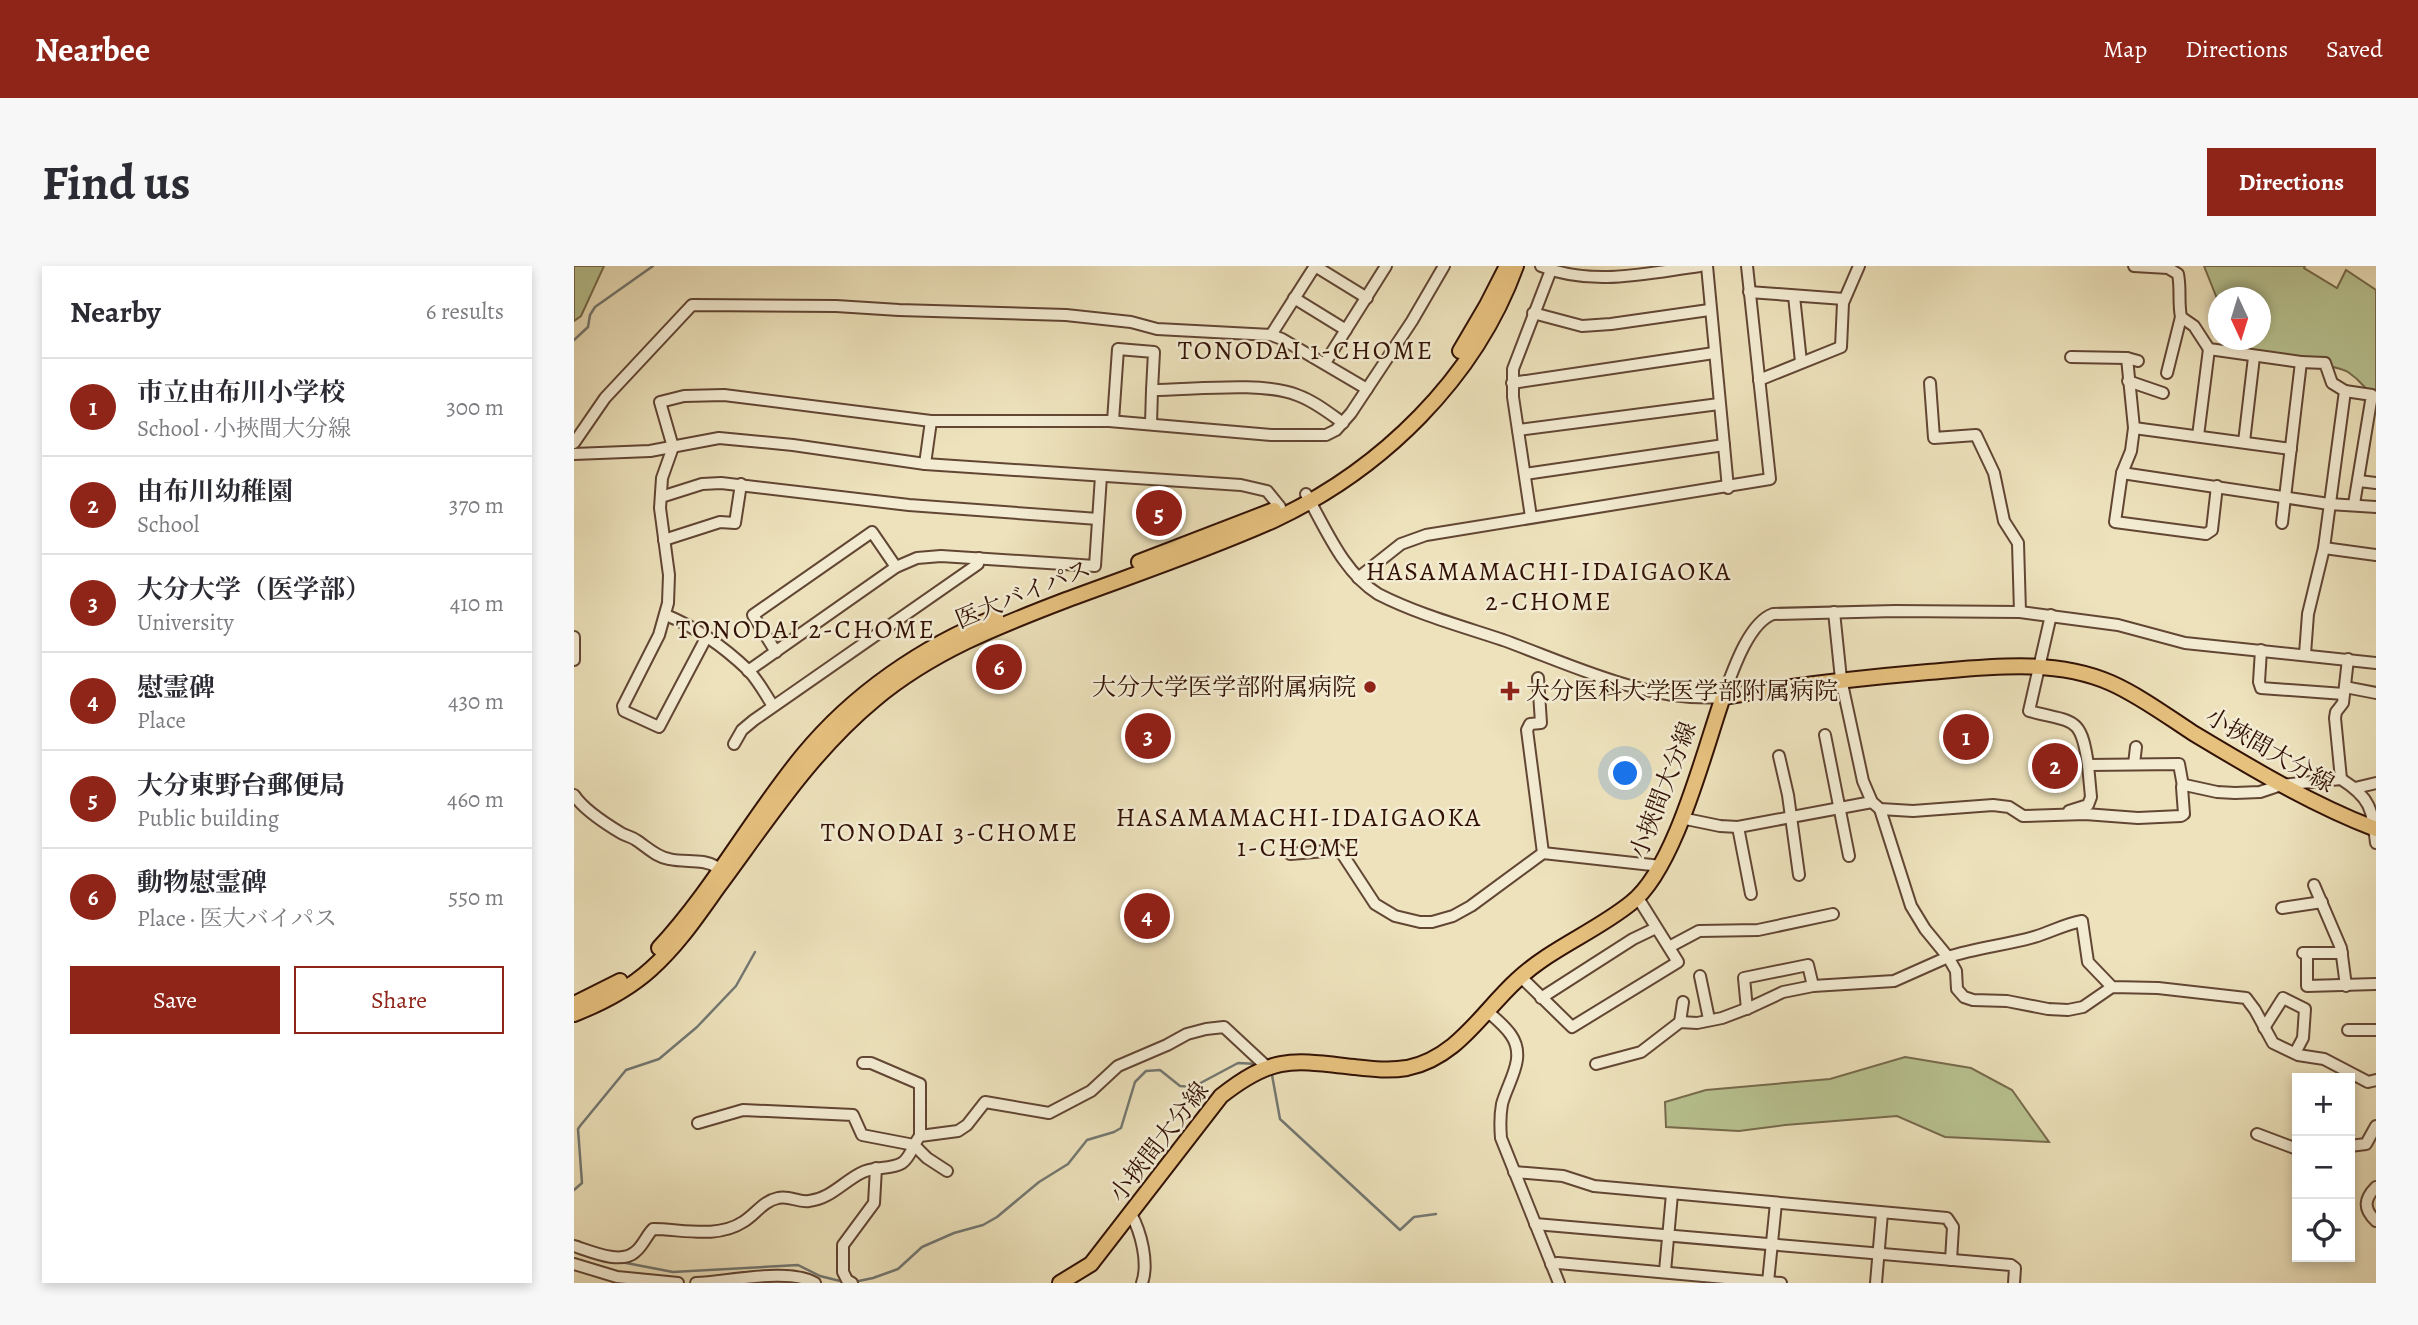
<!DOCTYPE html>
<meta charset="utf-8">
<style>
:root{--surface:#fff;--page:#f7f7f7;--text:#2b2b33;--muted:#7c7c81;--line:#e1e1e2;--accent:#8f2418}
body{margin:0;font-family:Alegreya,"Noto Serif JP",serif;background:var(--page);color:var(--text)}
.controls{position:absolute;right:21px;bottom:21px;display:grid;overflow:hidden;border-radius:0px;box-shadow:0 4px 10px #0003}
.controls button{width:63px;height:63px;display:grid;place-items:center;padding:0;border:0;border-bottom:2px solid var(--line);background:var(--surface);color:var(--text);font:35px sans-serif}
.compass{position:absolute;left:1634px;top:21px;width:63px;height:63px;border-radius:50%;background:var(--surface);box-shadow:0 4px 10px #0003;rotate:176deg}
.you{position:absolute;left:1052px;top:508px;width:24px;height:24px;margin:-18px;border:5px solid #fff;border-radius:50%;background:#1a73e8;box-shadow:0 0 0 10px #1a73e833}
.badge{display:grid;place-items:center;width:46px;height:46px;border-radius:50%;background:var(--accent);color:#fff;font-size:23px;font-weight:700}
.pin{position:absolute;translate:-50% -50%;border:4px solid #fff;box-shadow:0 2px 7px #0006}
.list{margin:0;padding:0;list-style:none}
h2{display:flex;justify-content:space-between;align-items:center;height:91px;margin:0;padding:0 28px;font-size:30px}
h2 small{font-size:23px;font-weight:400;color:var(--muted)}
.list li{display:grid;grid-template-columns:46px 1fr auto;gap:21px;align-items:center;box-sizing:border-box;height:98px;padding:0 28px;border-top:2px solid var(--line)}
.list b{display:block;font-size:26px;white-space:nowrap}
.list p{margin:0;font-size:23px;white-space:nowrap;color:var(--muted)}
.list em{font-size:23px;font-style:normal;color:var(--muted)}
.actions{display:flex;gap:14px;padding:21px 28px}
.actions a{flex:1;padding:16px 0;border:2px solid var(--accent);border-radius:0px;text-align:center;font-size:24px;color:var(--accent)}
.actions .main{background:var(--accent);color:#fff}
.icon{flex:none;width:38px;height:38px;fill:none;stroke:currentColor;stroke-width:2;stroke-linecap:round;stroke-linejoin:round}
.map{position:relative;flex:none;width:1802px;height:1017px;overflow:hidden;border-radius:0px}
header{display:flex;align-items:center;gap:42px;box-sizing:border-box;height:98px;padding:0 35px;background:var(--accent);color:#fff}
header strong{font-size:33px}
nav{display:flex;gap:38px;margin-inline-start:auto;font-size:24px}
.intro{display:flex;align-items:center;justify-content:space-between;box-sizing:border-box;height:168px;padding:0 42px}
h1{margin:0;font-size:49px}
.button{padding:18px 32px;border-radius:0px;background:var(--accent);color:#fff;font-size:24px;font-weight:700}
main{display:flex;gap:42px;padding:0 42px}
aside{flex:1;background:var(--surface);border-radius:0px;box-shadow:0 4px 10px #0003}
.map>svg:first-child{display:block}
.green{fill:#b8c391;stroke:#766a4c;stroke-width:2}
.lines{fill:none;stroke-linecap:round;stroke-linejoin:round}
.stream{stroke:#737872;stroke-width:2.5}
.minor-casing{stroke:#624634;stroke-width:14}
.major-casing{stroke:#331206;stroke-width:18}
.minor{stroke:#f3ecd3;stroke-width:10}
.major{stroke:#e6c17e;stroke-width:14}
.poi-dot{fill:#8f2418;stroke:#f3ecd3;stroke-width:2.5}
.labels{text-anchor:middle;dominant-baseline:central;stroke-width:5;stroke-linejoin:round;paint-order:stroke}
.street-label{font-size:24px;fill:#331206;stroke:#f3ecd3}
.poi-label{font-size:24px;fill:#331206;stroke:#f3ecd3;text-anchor:end}
.neighbourhood-label{font-size:26px;letter-spacing:2px;fill:#331206;stroke:#f3ecd3}
</style>
<header>
<strong>Nearbee</strong>
<nav><a>Map</a><a>Directions</a><a>Saved</a></nav>
</header>
<div class="intro"><h1>Find us</h1><a class="button">Directions</a></div>
<main>
<aside>
<h2>Nearby<small>6 results</small></h2>
<ul class="list">
<li><span class="badge">1</span><div><b>市立由布川小学校</b><p>School · 小挾間大分線</p></div><em>300 m</em></li>
<li><span class="badge">2</span><div><b>由布川幼稚園</b><p>School</p></div><em>370 m</em></li>
<li><span class="badge">3</span><div><b>大分大学（医学部）</b><p>University</p></div><em>410 m</em></li>
<li><span class="badge">4</span><div><b>慰霊碑</b><p>Place</p></div><em>430 m</em></li>
<li><span class="badge">5</span><div><b>大分東野台郵便局</b><p>Public building</p></div><em>460 m</em></li>
<li><span class="badge">6</span><div><b>動物慰霊碑</b><p>Place · 医大バイパス</p></div><em>550 m</em></li>
</ul>
<div class="actions"><a class="main">Save</a><a>Share</a></div>
</aside>
<div class="map">
<svg width="1802" height="1017" viewBox="0 0 1802 1017">
<rect width="100%" height="100%" fill="#ede2bc"/>
<filter id="stains"><feTurbulence type="fractalNoise" baseFrequency=".00286" numOctaves="4"/><feColorMatrix values="0 0 0 0 .2 0 0 0 0 .09 0 0 0 0 .02 0 0 0 .5 -.17"/></filter>
<radialGradient id="worn" r=".72"><stop offset=".6" stop-color="#630" stop-opacity="0"/><stop offset="1" stop-color="#630" stop-opacity=".3"/></radialGradient>
<g class="green">
<path d="M0,0H30L7,50L0,55Z"/>
<path d="M1630,0H1731L1730,2L1763,22L1772,4L1802,24V139C1797,127 1786,114 1774,106C1760,97 1687,91 1666,88L1660,74H1686V32H1644V35Z"/>
<path d="M1331,791L1397,802L1438,824L1475,876L1371,871L1323,850L1211,859L1165,865L1092,861L1091,836L1132,824L1256,813Z"/>
</g>
<g class="lines">
<g class="stream">
<path d="M0,74L14,61L16,49L21,41L79,0"/>
<path d="M698,809L706,853L826,964L840,951L862,948"/>
<path d="M0,924L8,917L4,863L6,860L52,804L85,793L123,761L162,720L181,686"/>
<path d="M47,996L99,1006L224,999L246,1010L270,1016"/>
<path d="M280,1016L299,1012L324,1003L348,981L380,967L409,959L423,951L465,916L494,898L513,874L540,866L547,862L561,816L572,805L586,804L606,820L619,821L664,797L684,798"/>
</g>
<defs>
<g id="minor">
<path d="M741,0L793,32"/>
<path d="M967,0C1018,21 1073,7 1126,0"/>
<path d="M1133,0L1154,222"/>
<path d="M1560,0L1594,2L1604,8C1607,23 1604,36 1607,51L1620,60L1635,83L1727,96L1708,257"/>
<path d="M1175,26L1270,33"/>
<path d="M1220,30L1227,96"/>
<path d="M720,32L772,64"/>
<path d="M959,47L1008,60L1037,58L1135,44"/>
<path d="M697,69L741,0"/>
<path d="M1497,91L1553,92L1564,95"/>
<path d="M1553,92L1560,162L1557,185L1548,207L1541,256L1632,268L1638,264L1643,220"/>
<path d="M1727,96L1751,97L1758,117L1771,125L1750,282L1734,348L1731,388"/>
<path d="M751,97L812,0"/>
<path d="M1593,107L1607,51"/>
<path d="M1185,114L1267,81L1269,37L1285,0"/>
<path d="M1554,115L1589,127"/>
<path d="M938,117L1140,87"/>
<path d="M1356,117L1360,172L1402,169L1420,207L1430,255L1444,277L1446,346"/>
<path d="M1771,125L1798,129L1780,238"/>
<path d="M539,155L544,83L580,86L578,124"/>
<path d="M577,158L578,124C618,124 688,115 723,129C740,135 755,147 769,157"/>
<path d="M1560,162L1717,183"/>
<path d="M944,164L1145,138"/>
<path d="M1624,170L1635,83"/>
<path d="M1670,176L1680,91"/>
<path d="M0,177L31,132L118,39L262,40L325,44L492,49L557,56L583,63L697,69L708,73L793,123"/>
<path d="M0,188L76,185L145,172L219,179L351,198L667,219L693,225L706,241"/>
<path d="M351,198L357,155"/>
<path d="M1548,207L1755,238L1802,241"/>
<path d="M951,208L1150,179"/>
<path d="M1785,215L1802,217"/>
<path d="M732,228C752,263 769,306 804,328C843,348 887,360 929,374C998,399 1074,437 1149,431C1158,407 1174,357 1199,348L1321,345L1446,346L1544,359L1611,377L1802,397"/>
<path d="M87,231L128,218L147,217L335,239L524,253"/>
<path d="M957,251L939,131V103L977,4"/>
<path d="M90,274L146,256L161,257L167,218"/>
<path d="M1750,282L1802,289"/>
<path d="M784,312L827,278L852,269L1196,213L1173,0"/>
<path d="M1260,346L1267,413L1289,515L1298,536L1306,543L1339,545L1419,539L1435,541L1449,550L1511,548L1564,552L1607,550L1610,548L1608,521L1611,519L1643,526L1661,527L1686,526L1707,519L1767,513C1797,532 1798,543 1802,577"/>
<path d="M92,349C121,361 151,382 174,404C184,414 191,428 199,440"/>
<path d="M1477,349L1455,445C1500,457 1507,449 1514,499L1605,498L1609,520"/>
<path d="M0,371V394"/>
<path d="M132,372L85,461L50,445L49,440L85,369L94,337L95,309L86,242L88,212L99,181L86,136L110,130L150,129L357,155H535L697,169H752L762,164L777,147L838,55L870,0"/>
<path d="M1687,384L1685,416L1687,422L1770,428"/>
<path d="M202,386L179,349L298,266L322,301"/>
<path d="M174,405L322,301L343,292L367,290L521,300L527,210"/>
<path d="M1771,421L1802,427"/>
<path d="M1251,469L1275,590"/>
<path d="M160,478L168,464L180,454L404,298L405,292"/>
<path d="M1205,490L1214,529L1225,609"/>
<path d="M1560,498L1562,481"/>
<path d="M1767,513L1761,452L1762,446L1769,437L1774,393"/>
<path d="M1781,522L1802,517"/>
<path d="M0,529C10,544 32,558 47,567C52,570 58,571 62,574C73,581 82,591 95,593C112,597 128,592 143,601"/>
<path d="M1495,545L1514,539L1517,531L1514,499"/>
<path d="M1107,552L1146,560L1164,561L1298,536"/>
<path d="M1164,561L1177,628"/>
<path d="M969,587L1087,600"/>
<path d="M716,588L764,584L769,589L801,638L821,650L846,656H858L879,650L897,640L969,587L953,464L956,458L967,457L964,412"/>
<path d="M1740,619L1767,682L1772,720"/>
<path d="M1708,642L1748,636"/>
<path d="M1095,681L1125,665L1184,664L1259,648"/>
<path d="M1729,687H1768"/>
<path d="M1733,687V720L1802,718"/>
<path d="M946,710L998,761L1104,696L1064,632"/>
<path d="M1126,710L1135,753"/>
<path d="M1538,721L1514,696L1508,655C1491,658 1477,666 1460,671C1432,679 1402,682 1374,691L1382,705L1383,723L1390,731L1399,734L1433,735L1474,743L1494,744L1509,741L1538,721L1584,722L1672,732L1681,744L1699,777L1724,789L1750,793L1794,816L1802,814"/>
<path d="M967,732L1059,673L1082,662"/>
<path d="M1173,743L1170,712L1234,699L1239,720"/>
<path d="M913,745C921,752 931,760 937,769C953,792 934,815 928,838C926,849 926,860 927,872L985,1017"/>
<path d="M1106,756L1109,736"/>
<path d="M1690,762L1709,732L1731,743L1729,772L1721,787"/>
<path d="M1774,764H1802"/>
<path d="M289,797H297L346,818V870"/>
<path d="M1022,798L1067,786L1106,756L1123,757L1148,752L1177,741L1209,726L1239,720L1320,715L1374,691L1351,663L1337,640L1306,543"/>
<path d="M124,857L169,844L279,849L288,869L340,879L353,892L373,905"/>
<path d="M1683,868L1723,883"/>
<path d="M1776,880L1792,878L1802,860"/>
<path d="M940,906L989,910L1020,920L1373,952L1379,961L1377,994"/>
<path d="M1802,921C1790,933 1789,943 1802,955"/>
<path d="M557,948C567,966 575,997 568,1017"/>
<path d="M961,958L1437,999L1441,1002L1440,1017"/>
<path d="M0,980C16,985 47,999 61,986C69,980 72,970 79,963C107,963 143,973 169,956C181,949 189,935 204,932C216,929 224,937 235,935C256,933 269,916 287,907C299,900 317,904 328,897C337,891 339,878 346,870L384,865L393,859L411,836L475,847L517,825L544,800L593,779L613,768L632,763L650,761L693,801"/>
<path d="M0,998L43,1011L104,1017"/>
<path d="M977,998L984,997L1207,1017"/>
<path d="M1091,1005L1098,928"/>
<path d="M1194,1016L1202,937"/>
<path d="M122,1017C153,1016 215,1001 241,1017"/>
<path d="M278,1017L273,1014L269,1006V979L300,937L302,902"/>
<path d="M1302,1017L1308,947"/>
</g>
<g id="major">
<path d="M886,85L913,39L933,0"/>
<path d="M565,296L700,244"/>
<path d="M85,682C139,624 178,551 229,489C279,428 349,380 422,351"/>
<path d="M0,738L46,715"/>
<path d="M0,748C28,737 55,723 77,703C104,679 124,649 144,621C193,555 237,486 300,434C357,386 424,360 492,334C562,308 633,284 700,254C807,204 901,113 942,0"/>
<path d="M486,1017L517,998L647,830C699,789 718,794 780,801C798,803 815,805 833,802C883,792 908,746 943,714C977,682 1021,666 1057,637C1101,603 1130,485 1149,431C1217,420 1285,412 1354,406C1415,401 1480,392 1537,417C1566,430 1593,450 1619,467C1679,503 1737,538 1802,563"/>
</g>
</defs>
<use href="#minor" class="minor-casing"/>
<use href="#major" class="major-casing"/>
<use href="#minor" class="minor"/>
<use href="#major" class="major"/>
</g>
<g class="poi-dot">
<circle cx="796" cy="421" r="7"/>
<path d="M932.5 414.5h7v7h7v7h-7v7h-7v-7h-7v-7h7z"/>
</g>
<g class="labels">
<g class="street-label">
<text transform="translate(449 328) rotate(-22)">医大バイパス</text>
<text transform="translate(1696 484) rotate(30)">小挾間大分線</text>
<text transform="translate(1089 524) rotate(-69)">小挾間大分線</text>
<text transform="translate(585 876) rotate(-52)">小挾間大分線</text>
</g>
<g class="poi-label">
<text x="782" y="421">大分大学医学部附属病院</text>
<text x="952" y="425" text-anchor="start">大分医科大学医学部附属病院</text>
</g>
<g class="neighbourhood-label">
<text x="732" y="84">TONODAI 1-CHOME</text>
<text x="975" y="305">HASAMAMACHI-IDAIGAOKA<tspan x="975" dy="30">2-CHOME</tspan></text>
<text x="232" y="363">TONODAI 2-CHOME</text>
<text x="725" y="551">HASAMAMACHI-IDAIGAOKA<tspan x="725" dy="30">1-CHOME</tspan></text>
<text x="376" y="566">TONODAI 3-CHOME</text>
</g>
</g>
<rect width="100%" height="100%" filter="url(#stains)"/>
<rect width="100%" height="100%" fill="url(#worn)"/>
</svg>
<div class="controls">
<button>+</button>
<button>−</button>
<button><svg class="icon" aria-label="locate" viewBox="0 0 24 24"><circle cx="12" cy="12" r="6"/><path d="M12 2v4M12 18v4M2 12h4M18 12h4"/></svg></button>
</div>
<svg class="compass" viewBox="-18 -18 36 36"><path d="M0-13l5 13h-10z" fill="#e53935"/><path d="M0 13l5-13h-10z" fill="#7c7c81"/></svg>
<div class="you"></div>
<div class="pin badge" style="left:1392px;top:471px">1</div>
<div class="pin badge" style="left:1481px;top:500px">2</div>
<div class="pin badge" style="left:574px;top:470px">3</div>
<div class="pin badge" style="left:573px;top:650px">4</div>
<div class="pin badge" style="left:585px;top:247px">5</div>
<div class="pin badge" style="left:425px;top:401px">6</div>
</div>
</main>
